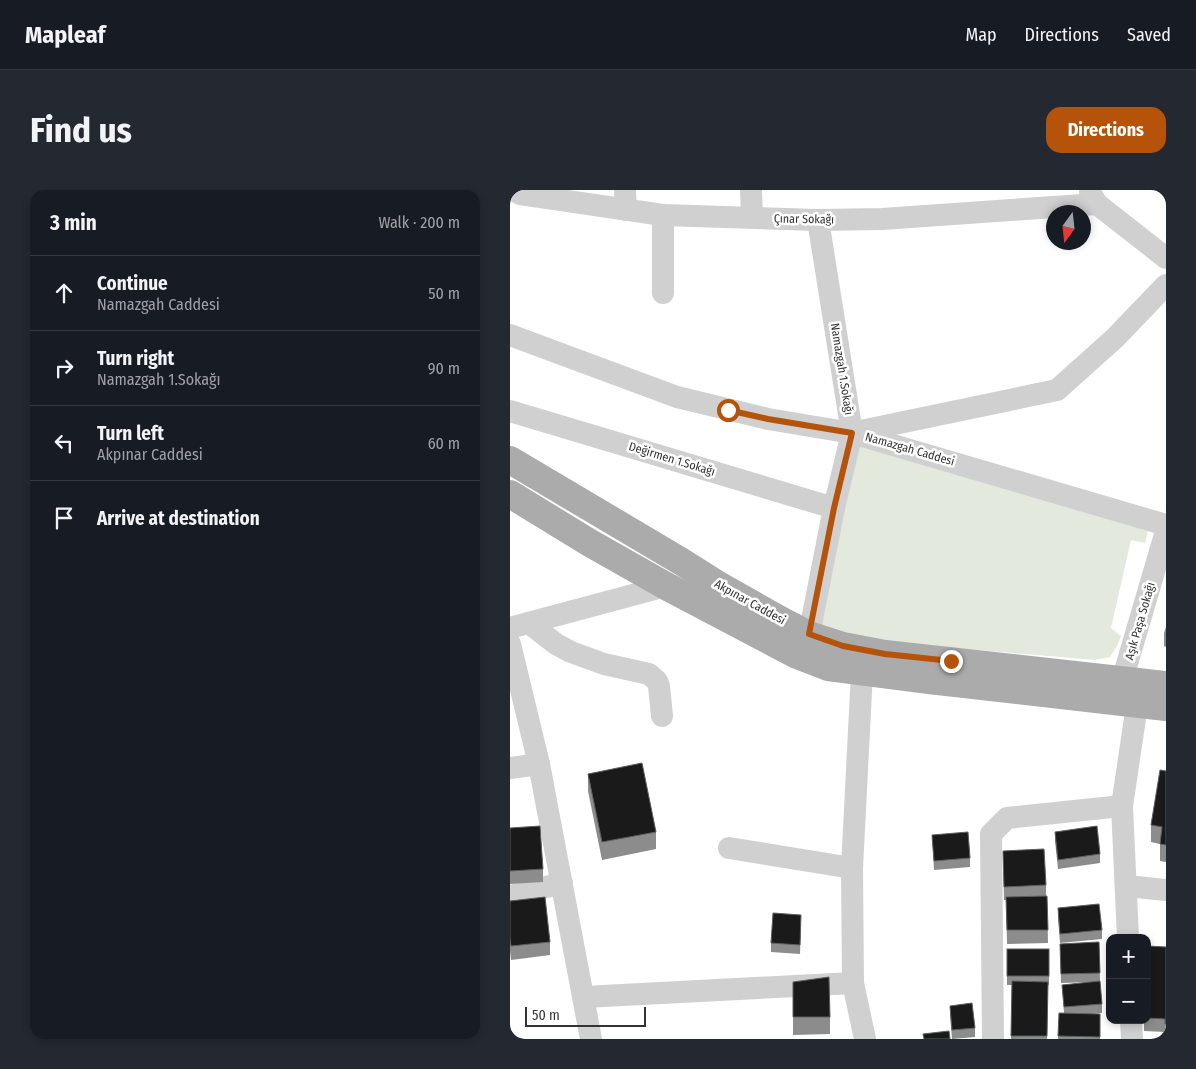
<!DOCTYPE html>
<meta charset="utf-8">
<style>
:root{--surface:#171b24;--page:#242831;--text:#f1f3f6;--muted:#9ea1a6;--line:#363941;--accent:#b45309}
body{margin:0;font-family:"Fira Sans Condensed",sans-serif;background:var(--page);color:var(--text)}
.controls{position:absolute;right:15px;bottom:15px;display:grid;overflow:hidden;border-radius:10px;box-shadow:0 2px 8px #0003}
.controls button{width:45px;height:45px;display:grid;place-items:center;padding:0;border:0;border-bottom:1px solid var(--line);background:var(--surface);color:var(--text);font:25px sans-serif}
.compass{position:absolute;left:536px;top:15px;width:45px;height:45px;border-radius:50%;background:var(--surface);box-shadow:0 2px 8px #0003;rotate:195deg}
.scale{position:absolute;left:15px;bottom:12px;width:121px;box-sizing:border-box;padding-left:5px;border:2px solid #333;border-top:0;font-size:14px;line-height:18px;white-space:nowrap;color:#333;-webkit-text-stroke:4px #fff;paint-order:stroke}
.stop{position:absolute;width:15px;height:15px;margin:-11px;border:4px solid #b45309;border-radius:50%;background:#fff}
.stop.end{background:#b45309;border-color:#fff;box-shadow:0 1px 5px #0008}
.list{margin:0;padding:0;list-style:none}
h2{display:flex;justify-content:space-between;align-items:center;height:65px;margin:0;padding:0 20px;font-size:21px}
h2 small{font-size:16px;font-weight:400;color:var(--muted)}
.list li{display:grid;grid-template-columns:32px 1fr auto;gap:15px;align-items:center;box-sizing:border-box;height:75px;padding:0 20px;border-top:1px solid var(--line)}
.list b{display:block;font-size:19px;white-space:nowrap}
.list p{margin:0;font-size:16px;white-space:nowrap;color:var(--muted)}
.list em{font-size:16px;font-style:normal;color:var(--muted)}
.icon{flex:none;width:28px;height:28px;fill:none;stroke:currentColor;stroke-width:2;stroke-linecap:round;stroke-linejoin:round}
.map{position:relative;flex:none;width:656px;height:849px;overflow:hidden;border-radius:15px}
header{display:flex;align-items:center;gap:30px;box-sizing:border-box;height:70px;padding:0 25px;background:var(--surface);border-bottom:1px solid var(--line)}
header strong{font-size:24px}
nav{display:flex;gap:28px;margin-inline-start:auto;font-size:18px}
.intro{display:flex;align-items:center;justify-content:space-between;box-sizing:border-box;height:120px;padding:0 30px}
h1{margin:0;font-size:35px}
.button{padding:12px 22px;border-radius:15px;background:var(--accent);color:#fff;font-size:18px;font-weight:700}
main{display:flex;gap:30px;padding:0 30px}
aside{flex:1;background:var(--surface);border-radius:15px;box-shadow:0 2px 8px #0003}
.map>svg:first-child{display:block}
.green{fill:#e4e9dd}
.lines{fill:none;stroke-linecap:round;stroke-linejoin:round}
.minor{stroke:#d0d0d0;stroke-width:22}
.major{stroke:#ababab;stroke-width:28}
.wall{fill:#8c8c8c}
.building{fill:#1a1a1a;stroke:#5f5f5f}
.route{stroke:#b45309;stroke-width:6}
.labels{text-anchor:middle;dominant-baseline:central;stroke-width:5;stroke-linejoin:round;paint-order:stroke}
.street-label{font-size:12px;fill:#333;stroke:#fff}
</style>
<header>
<strong>Mapleaf</strong>
<nav><a>Map</a><a>Directions</a><a>Saved</a></nav>
</header>
<div class="intro"><h1>Find us</h1><a class="button">Directions</a></div>
<main>
<aside>
<h2>3 min<small>Walk · 200 m</small></h2>
<ul class="list">
<li><svg class="icon" aria-label="ahead" viewBox="0 0 24 24"><path d="M12 20V5M6 11l6-6 6 6"/></svg><div><b>Continue</b><p>Namazgah Caddesi</p></div><em>50 m</em></li>
<li><svg class="icon" aria-label="right" viewBox="0 0 24 24"><path d="M7 20v-9h11M14 6l5 5-5 5"/></svg><div><b>Turn right</b><p>Namazgah 1.Sokağı</p></div><em>90 m</em></li>
<li><svg class="icon" aria-label="left" viewBox="0 0 24 24"><path d="M17 20v-9H6M10 6l-5 5 5 5"/></svg><div><b>Turn left</b><p>Akpınar Caddesi</p></div><em>60 m</em></li>
<li><svg class="icon" aria-label="arrive" viewBox="0 0 24 24"><path d="M6 21V4h12l-3 4 3 4H6"/></svg><div><b>Arrive at destination</b></div></li>
</ul>
</aside>
<div class="map">
<svg width="656" height="849" viewBox="0 0 656 849">
<rect width="100%" height="100%" fill="#fff"/>
<path class="green" d="M349,255L638,341L635,353L621,350L601,438L611,446L607,456L600,467L585,470L362,451L308,439Z"/>
<g class="lines">
<g class="minor">
<path d="M3,0L10,4L153,25L308,30L372,29L587,14"/>
<path d="M115,0L116,20"/>
<path d="M241,0L242,27"/>
<path d="M580,2L587,14L656,68"/>
<path d="M153,25V103"/>
<path d="M0,145L167,207L258,229L342,243L656,335"/>
<path d="M0,221L324,318"/>
<path d="M346,242L547,200L605,148L656,95"/>
<path d="M19,433L46,454L61,462L94,474L139,484L147,491L149,496L152,526"/>
<path d="M0,438L156,396"/>
<path d="M299,445L324,318L342,243L308,30"/>
<path d="M0,454L29,574L81,849"/>
<path d="M352,482L342,678L343,793L355,849"/>
<path d="M612,491L656,341"/>
<path d="M0,578L29,574"/>
<path d="M219,658L342,678"/>
<path d="M617,696L656,700"/>
<path d="M0,706L52,693"/>
<path d="M618,748L612,616L627,515"/>
<path d="M74,807L343,793"/>
<path d="M621,830L622,849"/>
<path d="M483,849L481,644L497,628L612,616"/>
</g>
<g class="major">
<path d="M0,270L172,372L210,396L272,431L299,445L333,456L375,464L656,495"/>
<path d="M0,304L80,353L156,396L287,465L318,477L419,490L656,517"/>
</g>
</g>
<g class="wall">
<path d="M656,437V457L654,456V443Z"/>
<path d="M656,581V672L650,671V654L641,652V635Z"/>
<path d="M78,584L146,642V659L92,670L78,601Z"/>
<path d="M0,638L33,679V692L0,694Z"/>
<path d="M545,642L590,664V673L548,679L545,651Z"/>
<path d="M422,645L460,668V677L424,680Z"/>
<path d="M493,661L536,695V706H537L538,753L497,754L496,710H494Z"/>
<path d="M0,711L40,752V765L1,770L0,761Z"/>
<path d="M548,718L592,740V749L550,753L548,727Z"/>
<path d="M291,734L290,764L261,762V753Z"/>
<path d="M589,752L590,791L592,814V823L579,824H590V849H548L549,823H554L552,795L580,792L551,793L550,754Z"/>
<path d="M637,756L656,757V847H655V842L634,841V830H637Z"/>
<path d="M497,759H539V795H538L537,849H501L502,795H497Z"/>
<path d="M283,792L320,827V844L283,845Z"/>
<path d="M440,816L465,838V847L442,849L440,825Z"/>
</g>
<g class="building">
<path d="M132,573L146,642L92,652L78,584Z"/>
<path d="M650,580L656,581V655L650,654L652,637L641,635Z"/>
<path d="M30,636L33,679L0,681V638Z"/>
<path d="M587,636L590,664L548,670L545,642Z"/>
<path d="M458,642L460,668L424,671L422,645Z"/>
<path d="M534,659L536,695L494,697L493,661Z"/>
<path d="M537,706L538,740H497L496,707Z"/>
<path d="M35,707L40,752L1,756L0,748V711Z"/>
<path d="M589,714L592,740L550,744L548,718Z"/>
<path d="M263,723L291,725L290,755L261,753Z"/>
<path d="M589,752L590,783L551,784L550,754Z"/>
<path d="M637,756L656,757V834H655V829L637,828Z"/>
<rect x="497" y="759" width="42" height="27"/>
<path d="M319,787L320,827H283V792Z"/>
<path d="M502,791L538,792L537,846H501Z"/>
<path d="M590,791L592,814L554,817L552,795Z"/>
<path d="M462,813L465,838L442,840L440,816Z"/>
<path d="M549,823L590,824V847L548,846Z"/>
<path d="M439,841L440,849H414L413,844Z"/>
</g>
<g class="lines">
<path class="route" d="M218,220L258,229L342,243L324,318L299,444L333,456L375,464L441,471"/>
</g>
<g class="labels">
<g class="street-label">
<text transform="translate(294 29) rotate(1)">Çınar Sokağı</text>
<text transform="translate(332 179) rotate(81)">Namazgah 1.Sokağı</text>
<text transform="translate(400 259) rotate(16)">Namazgah Caddesi</text>
<text transform="translate(162 269) rotate(17)">Değirmen 1.Sokağı</text>
<text transform="translate(240 412) rotate(29)">Akpınar Caddesi</text>
<text transform="translate(630 431) rotate(-74)">Aşık Paşa Sokağı</text>
</g>
</g>
</svg>
<div class="controls">
<button>+</button>
<button>−</button>
</div>
<svg class="compass" viewBox="-18 -18 36 36"><path d="M0-13l5 13h-10z" fill="#e53935"/><path d="M0 13l5-13h-10z" fill="#9ea1a6"/></svg>
<div class="scale">50 m</div>
<div class="stop" style="left:218px;top:220px"></div>
<div class="stop end" style="left:441px;top:471px"></div>
</div>
</main>
